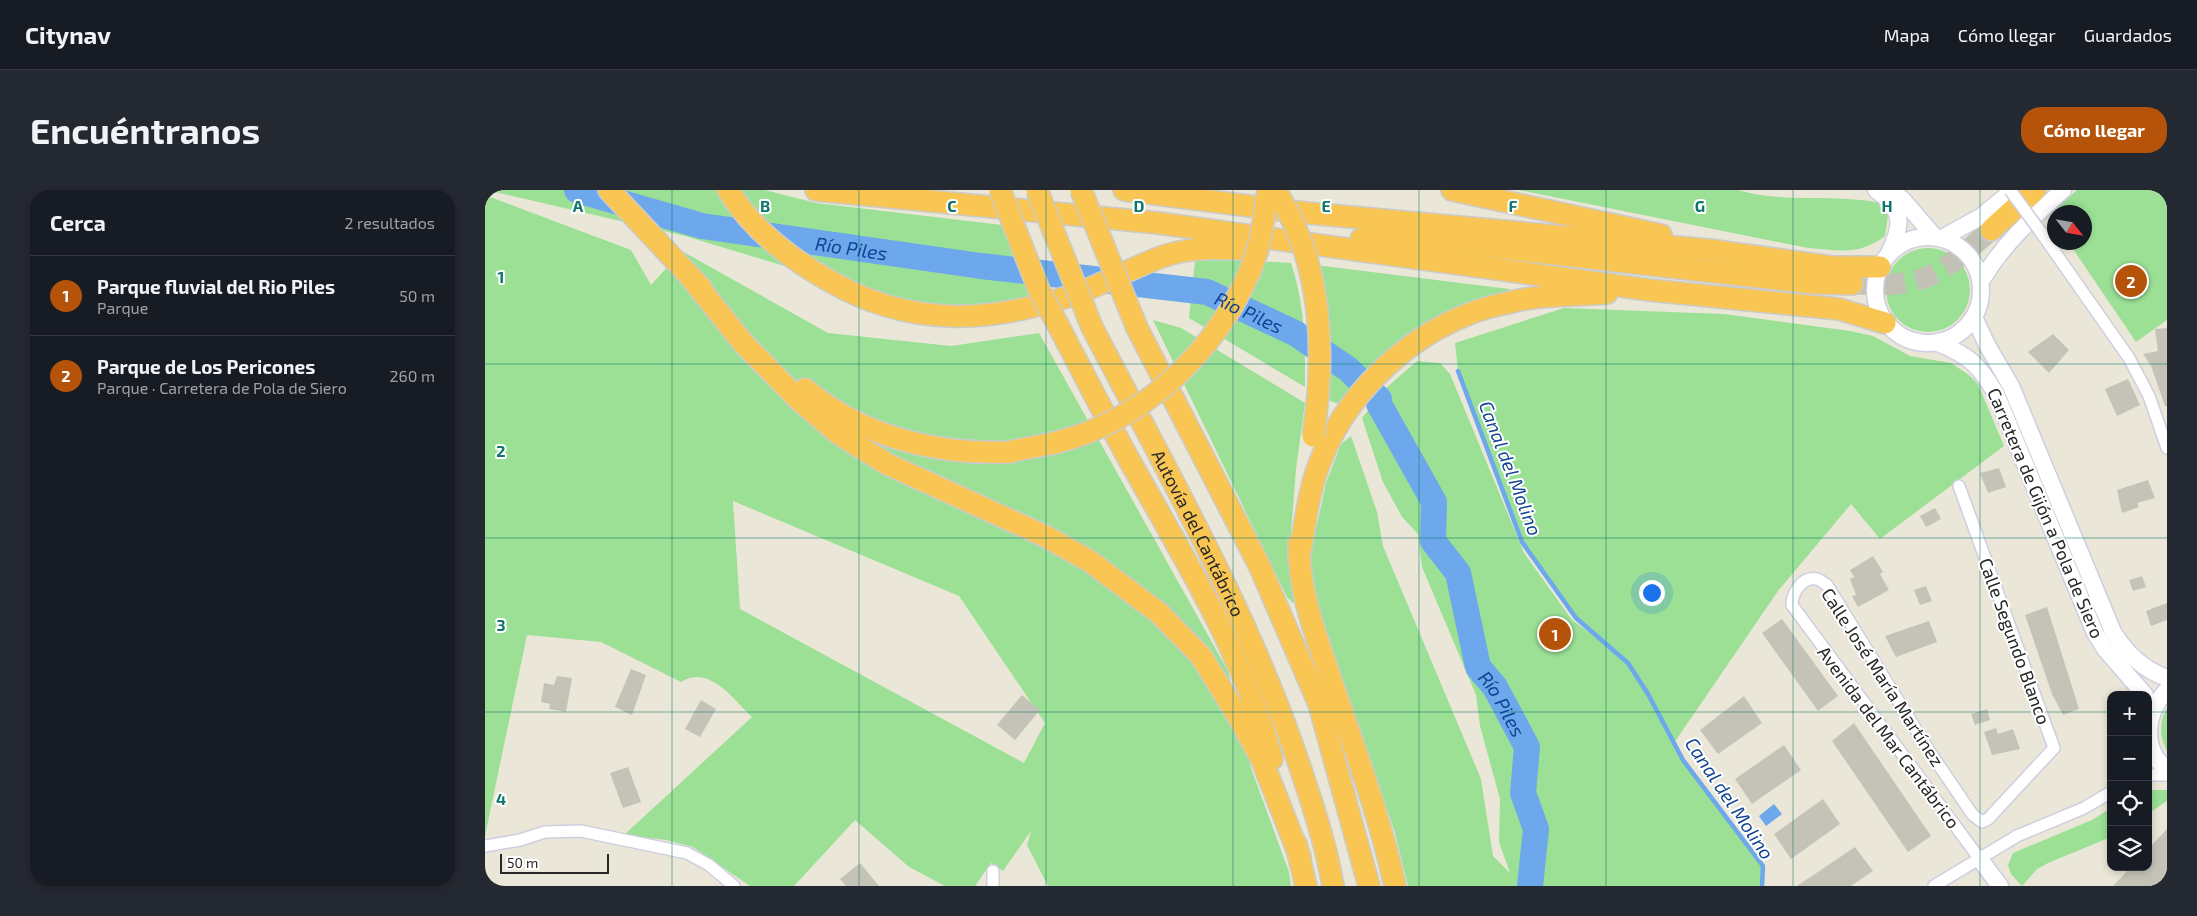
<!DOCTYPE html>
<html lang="es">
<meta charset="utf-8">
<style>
:root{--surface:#171b24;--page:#242831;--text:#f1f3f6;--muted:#9ea1a6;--line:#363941;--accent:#b45309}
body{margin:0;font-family:"Exo 2",sans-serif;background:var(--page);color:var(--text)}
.controls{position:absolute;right:15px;bottom:15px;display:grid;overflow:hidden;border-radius:10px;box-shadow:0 2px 8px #0003}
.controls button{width:45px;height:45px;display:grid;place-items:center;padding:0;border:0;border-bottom:1px solid var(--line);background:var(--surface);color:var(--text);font:25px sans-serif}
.compass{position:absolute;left:1562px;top:15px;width:45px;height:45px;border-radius:50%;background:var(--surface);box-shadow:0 2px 8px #0003;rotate:121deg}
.scale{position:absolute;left:15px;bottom:12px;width:109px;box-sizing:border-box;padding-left:5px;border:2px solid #272727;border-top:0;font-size:14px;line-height:18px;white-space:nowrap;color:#272727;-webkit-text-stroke:4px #fff;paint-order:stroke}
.you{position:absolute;left:1166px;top:402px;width:18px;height:18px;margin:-12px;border:4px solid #fff;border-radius:50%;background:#1a73e8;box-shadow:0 0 0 8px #1a73e833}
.badge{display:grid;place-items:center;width:32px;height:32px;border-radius:50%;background:var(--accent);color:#fff;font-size:16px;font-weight:700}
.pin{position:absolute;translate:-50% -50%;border:2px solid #fff;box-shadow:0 1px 5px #0006}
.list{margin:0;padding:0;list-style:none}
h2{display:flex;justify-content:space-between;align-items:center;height:65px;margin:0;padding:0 20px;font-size:21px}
h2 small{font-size:16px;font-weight:400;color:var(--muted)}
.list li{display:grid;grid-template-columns:32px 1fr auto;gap:15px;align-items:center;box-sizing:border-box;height:80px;padding:0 20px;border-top:1px solid var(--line)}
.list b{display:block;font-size:19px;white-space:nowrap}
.list p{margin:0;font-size:16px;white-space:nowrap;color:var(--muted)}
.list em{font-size:16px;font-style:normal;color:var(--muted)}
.icon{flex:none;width:28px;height:28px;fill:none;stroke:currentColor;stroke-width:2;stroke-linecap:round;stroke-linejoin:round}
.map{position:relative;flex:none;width:1682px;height:696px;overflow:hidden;border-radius:20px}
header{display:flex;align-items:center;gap:30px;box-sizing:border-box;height:70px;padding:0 25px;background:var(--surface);border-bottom:1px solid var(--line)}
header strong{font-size:24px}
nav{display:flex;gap:28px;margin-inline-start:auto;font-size:18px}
.intro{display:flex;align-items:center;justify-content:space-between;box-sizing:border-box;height:120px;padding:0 30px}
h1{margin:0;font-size:35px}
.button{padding:12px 22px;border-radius:20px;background:var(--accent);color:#fff;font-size:18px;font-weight:700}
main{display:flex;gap:30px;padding:0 30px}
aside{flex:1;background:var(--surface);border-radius:20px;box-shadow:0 2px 8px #0003}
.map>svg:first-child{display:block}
.green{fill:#9be095;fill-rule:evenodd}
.water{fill:#6ca8eb}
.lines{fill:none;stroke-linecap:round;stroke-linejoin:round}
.stream{stroke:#6ca8eb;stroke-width:4.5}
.river{stroke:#6ca8eb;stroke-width:26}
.building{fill:#c5c3b8}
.highway-tunnel{stroke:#c3c1b5;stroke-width:21;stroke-dasharray:21 11;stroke-linecap:butt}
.street-casing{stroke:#cfcee0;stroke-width:14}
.secondary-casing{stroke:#cfcee0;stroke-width:19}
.highway-casing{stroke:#cbcbcb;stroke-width:24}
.street{stroke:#fff;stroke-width:11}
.secondary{stroke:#fff;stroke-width:16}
.highway{stroke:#fac653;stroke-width:21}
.street-bridge-casing{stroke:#cfcee0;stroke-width:14;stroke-linecap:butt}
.highway-bridge-casing{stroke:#cbcbcb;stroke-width:24;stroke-linecap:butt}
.street-bridge{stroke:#fff;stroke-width:11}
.highway-bridge{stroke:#fac653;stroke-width:21}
.grid{fill:none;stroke:#0f766e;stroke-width:1;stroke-opacity:0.55}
.labels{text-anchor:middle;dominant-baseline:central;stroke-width:4;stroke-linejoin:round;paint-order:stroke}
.street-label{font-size:18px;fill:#272727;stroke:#fff}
.water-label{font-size:19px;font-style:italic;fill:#104492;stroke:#fff}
.grid-label{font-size:16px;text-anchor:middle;font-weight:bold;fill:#0f766e;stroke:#fff;stroke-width:4;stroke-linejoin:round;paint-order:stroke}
</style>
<header>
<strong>Citynav</strong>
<nav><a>Mapa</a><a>Cómo llegar</a><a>Guardados</a></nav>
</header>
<div class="intro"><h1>Encuéntranos</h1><a class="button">Cómo llegar</a></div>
<main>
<aside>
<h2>Cerca<small>2 resultados</small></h2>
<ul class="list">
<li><span class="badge">1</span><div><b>Parque fluvial del Rio Piles</b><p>Parque</p></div><em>50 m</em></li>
<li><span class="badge">2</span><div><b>Parque de Los Pericones</b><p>Parque · Carretera de Pola de Siero</p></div><em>260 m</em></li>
</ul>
</aside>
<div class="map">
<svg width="1682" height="696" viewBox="0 0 1682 696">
<rect width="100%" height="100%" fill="#eae7d8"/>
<g class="green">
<path d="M1,0H280L331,13L517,35L547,109L480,118L409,109L200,46Z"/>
<path d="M1034,0H1253C1299,14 1348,3 1396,13L1403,25L1400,46C1374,66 1353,60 1323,58Z"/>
<path d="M1592,0H1682V130L1651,152L1584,53L1600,52V22H1570L1569,30L1567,23Z"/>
<path d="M0,5L146,60L166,95L197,61L343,143L466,156L554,143L743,481L766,578L804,682L806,696H563L542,655L546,641L518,681L506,673L490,696H460L424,677L370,630L309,696H265L208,657L181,650L139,645L267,527C248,509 224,474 196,492L116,452L42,445L0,646ZM248,311L474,406L560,533L539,573L255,419Z"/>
<circle cx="1443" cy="100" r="42"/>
<path d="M736,69L806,73C820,116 820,153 820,197L704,128L710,71Z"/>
<path d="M830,75L1024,99V105L926,144L879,182L854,214L843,210C848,160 844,123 830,75Z"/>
<path d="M1079,118L1239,124L1365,141L1388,146L1425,166L1466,173L1484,185L1493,194L1519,256L1395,349L1366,314L1293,401L1189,553L1198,570L1278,676L1277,696H923L910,643L832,412L824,372L841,293L856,254L866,246L892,322L898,356L996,589L1008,666L1025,683L1014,652L1015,609L995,536L991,505L937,377L933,344L917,327L898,292L877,228L901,198L932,171L955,173L965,184L1039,363L1087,430L1120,454L1091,428L1037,352L973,181L970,153Z"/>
<path d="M668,130L696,138L820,213L811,279L805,356L809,414L802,407Z"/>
<path d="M1682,518V561C1674,547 1674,532 1682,518Z"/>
<path d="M1663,600H1682V611L1663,624Z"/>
<path d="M1626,618V647L1563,673L1552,679L1537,696L1526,684L1523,675L1528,663L1607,630Z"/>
</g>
<path class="water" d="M1289,614L1297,624L1281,636L1274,626Z"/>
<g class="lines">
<path class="stream" d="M973,181L1037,352L1091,428L1143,473L1163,504L1198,570L1278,676L1277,696"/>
<path class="river" id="s1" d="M92,0L217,36L496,76L722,102L810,143L863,179L894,209V214L949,312L948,351L973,383L993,477L1010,497L1042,557L1038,603L1051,639L1045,696"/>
</g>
<g class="building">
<path d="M1682,138V216H1680L1666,176L1658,164L1673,161L1670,139Z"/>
<path d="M1568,144L1584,160L1564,183L1543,162Z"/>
<path d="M1643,189L1655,215L1632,226L1620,199Z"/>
<path d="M1514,278L1521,297L1503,303L1495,283Z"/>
<path d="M1663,290L1670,308L1652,313L1654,317L1637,323L1632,300Z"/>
<path d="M1450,318L1456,329L1441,337L1435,326Z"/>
<path d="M1388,366L1398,382L1395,384L1404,400L1373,417L1367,406L1371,405L1365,389L1369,387L1365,380Z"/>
<path d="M1657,386L1661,397L1648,401L1644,390Z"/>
<path d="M1441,396L1447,411L1435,415L1429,400Z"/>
<path d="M1682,413V430L1666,436L1661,421Z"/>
<path d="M1562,417L1594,519L1578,525L1567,504L1540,425Z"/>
<path d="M1297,429L1353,506L1333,521L1277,443Z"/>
<path d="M1444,431L1452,452L1411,467L1400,446Z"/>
<path d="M146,479L161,485L147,525L130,517Z"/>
<path d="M72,486L87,488L81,522L64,519L65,514L56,512L59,493L69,495Z"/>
<path d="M537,505L555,520L530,550L512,535Z"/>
<path d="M1259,506L1277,533L1233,564L1215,540Z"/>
<path d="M216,510L231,519L215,547L200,539Z"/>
<path d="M1502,519L1505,530L1490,535L1486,524Z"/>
<path d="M1369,533L1446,646L1423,662L1347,551Z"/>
<path d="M1511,538L1513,544L1528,539L1535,559L1507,565L1499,542Z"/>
<path d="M1299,555L1316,580L1267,614L1250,589Z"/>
<path d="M143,577L156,612L138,618L125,583Z"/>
<path d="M1338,609L1355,634L1306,669L1289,644Z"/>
<path d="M1682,639V683L1670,696H1628L1646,677H1663V659Z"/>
<path d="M1370,657L1388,681L1366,696H1312Z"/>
<path d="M375,673L394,696H361L355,689Z"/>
</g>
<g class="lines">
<path class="highway-tunnel" d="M1367,94C1386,94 1407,96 1425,92C1457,86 1482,60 1506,40"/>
<defs>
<g id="street">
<path d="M1555,41L1644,168L1664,206L1682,258"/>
<path d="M1474,296L1569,558L1503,629L1497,632L1487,624L1443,559L1342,395C1339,393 1335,390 1332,389C1317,386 1307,403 1307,415L1494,668"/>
<path d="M1663,585H1682"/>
<path d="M0,656L35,650L60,642L96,641L202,663L224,675L249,696"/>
<path d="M508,681V696"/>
<path d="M1449,696L1532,646L1599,618L1626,602"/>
</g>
<g id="secondary">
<path d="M1391,0C1418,18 1418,34 1405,61"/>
<path d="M1406,1L1417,9L1449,46"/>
<circle cx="1443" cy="100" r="53"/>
<path d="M1457,48L1497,26L1528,0"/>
<path d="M1496,91C1518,54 1547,28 1578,0"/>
<path d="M1489,127L1502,155L1526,196L1628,442C1641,463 1659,480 1682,488"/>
<path d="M1453,153C1485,166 1494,175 1511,204L1610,443L1620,459L1660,505"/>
<path d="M1682,500C1661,522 1655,558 1682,580"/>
<path d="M1494,668L1515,696"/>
</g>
<g id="highway">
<path d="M124,0L216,98"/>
<path d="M243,0C267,39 304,68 343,90C423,137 503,134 588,105C619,94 648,77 679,66C709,56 742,58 773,60"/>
<path d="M331,0L673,33L1164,100L1354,119L1400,133"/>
<path d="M639,0L812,22L1224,60L1348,77H1395"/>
<path d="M967,0L1176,45"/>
<path d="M1506,40L1550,0"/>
<path d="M876,49L969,53L1328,93L1367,94"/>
<path d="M207,89L259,154L314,210L354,244L402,274L560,346L606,372L674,423L716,466L754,528L777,570L815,667"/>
<path d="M573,135C596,179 618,222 642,266C696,363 757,460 787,569"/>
<path id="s2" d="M607,137C682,282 765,425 816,580C829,619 841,655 848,696"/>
<path d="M652,138L775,377L834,514L884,696"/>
<path d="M320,199C377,247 452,265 524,262"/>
<path d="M814,353C813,402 832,448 847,493C870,560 895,627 910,696"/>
<path d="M814,368C820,336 823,302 835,272C860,206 919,149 984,124C1000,117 1019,114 1035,110C1063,104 1094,106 1122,103"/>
<path d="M811,654L821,696"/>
</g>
</defs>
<use href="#street" class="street-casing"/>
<use href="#secondary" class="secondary-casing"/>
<use href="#highway" class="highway-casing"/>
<use href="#street" class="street"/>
<use href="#secondary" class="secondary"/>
<use href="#highway" class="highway"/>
<defs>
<path id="street-bridge" d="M1525,0L1555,41"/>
<g id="highway-bridge">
<path d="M515,0L554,100L573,135"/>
<path d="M552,0L607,137"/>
<path d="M596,0L652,138"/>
<path d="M790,0C838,71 841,164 828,246"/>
<path d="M524,262C540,258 557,256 573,252C659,230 730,162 765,81C776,56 779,27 783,0"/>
</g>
</defs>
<use href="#street-bridge" class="street-bridge-casing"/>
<use href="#highway-bridge" class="highway-bridge-casing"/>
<use href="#street-bridge" class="street-bridge"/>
<use href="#highway-bridge" class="highway-bridge"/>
</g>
<path class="grid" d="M187,0V696M374,0V696M561,0V696M748,0V696M934,0V696M1121,0V696M1308,0V696M1495,0V696M0,174H1682M0,348H1682M0,522H1626M1663,522H1682"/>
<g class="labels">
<g class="street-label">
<text transform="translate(1561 323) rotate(67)">Carretera de Gijón a Pola de Siero</text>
<text stroke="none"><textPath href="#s2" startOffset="232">Autovía del Cantábrico</textPath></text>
<text transform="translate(1530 451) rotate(70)">Calle Segundo Blanco</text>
<text transform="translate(1398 487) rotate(57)">Calle José María Martínez</text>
<text transform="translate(1404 547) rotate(53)">Avenida del Mar Cantábrico</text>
</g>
<g class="water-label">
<text stroke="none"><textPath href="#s1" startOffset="281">Río Piles</textPath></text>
<text stroke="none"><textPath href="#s1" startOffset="686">Río Piles</textPath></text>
<text transform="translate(1026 278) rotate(69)">Canal del Molino</text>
<text stroke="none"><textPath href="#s1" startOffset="1181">Río Piles</textPath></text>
<text transform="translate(1245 608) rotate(56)">Canal del Molino</text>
</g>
</g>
<g class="grid-label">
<text x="93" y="22">A</text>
<text x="280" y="22">B</text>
<text x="467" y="22">C</text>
<text x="654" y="22">D</text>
<text x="841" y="22">E</text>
<text x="1028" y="22">F</text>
<text x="1215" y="22">G</text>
<text x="1402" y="22">H</text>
<text x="16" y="93">1</text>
<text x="16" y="267">2</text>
<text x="16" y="441">3</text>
<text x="16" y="615">4</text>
</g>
</svg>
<div class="controls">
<button>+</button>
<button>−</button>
<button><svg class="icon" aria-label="locate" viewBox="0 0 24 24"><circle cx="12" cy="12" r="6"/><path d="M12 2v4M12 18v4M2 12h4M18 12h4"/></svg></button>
<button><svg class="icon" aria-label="layers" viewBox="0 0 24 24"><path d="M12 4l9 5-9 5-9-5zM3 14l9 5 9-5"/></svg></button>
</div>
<svg class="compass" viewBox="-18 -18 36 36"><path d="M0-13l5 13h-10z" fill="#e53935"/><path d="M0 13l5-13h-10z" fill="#9ea1a6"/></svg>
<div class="scale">50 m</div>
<div class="you"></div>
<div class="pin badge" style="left:1070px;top:444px">1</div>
<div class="pin badge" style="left:1646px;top:91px">2</div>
</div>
</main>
